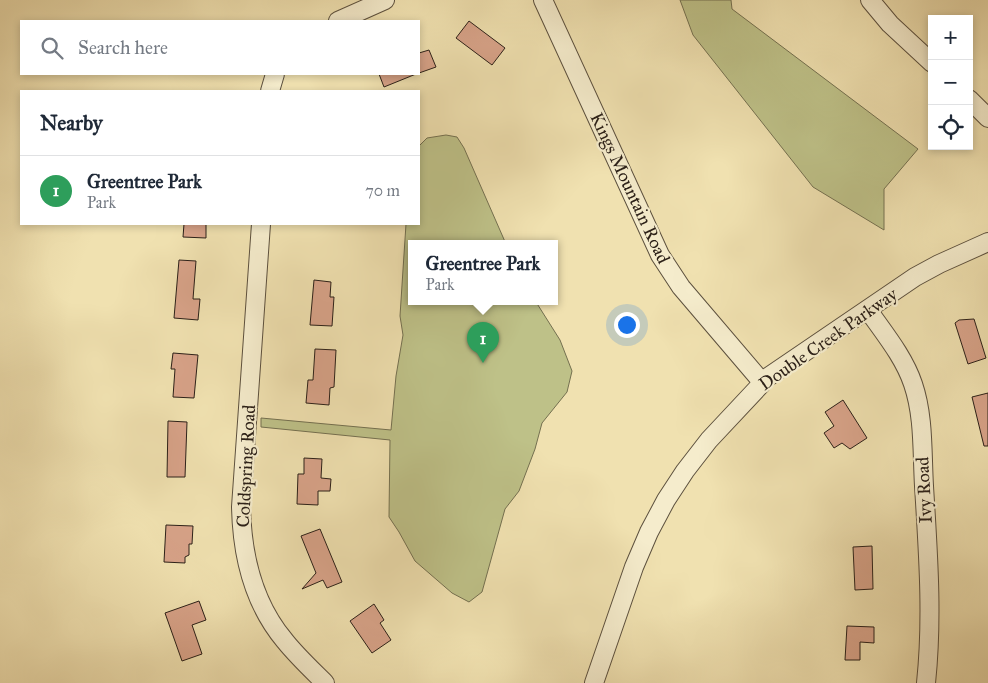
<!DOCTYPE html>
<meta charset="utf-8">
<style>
:root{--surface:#fff;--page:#f6f6f7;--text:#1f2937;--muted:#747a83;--line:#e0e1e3;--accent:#ea580c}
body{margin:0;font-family:"IM FELL Great Primer",serif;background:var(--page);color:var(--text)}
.controls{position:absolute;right:15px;top:15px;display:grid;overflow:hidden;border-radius:0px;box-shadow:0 2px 8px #0003}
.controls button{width:45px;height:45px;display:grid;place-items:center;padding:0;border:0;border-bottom:1px solid var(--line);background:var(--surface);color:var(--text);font:25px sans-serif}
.you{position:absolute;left:626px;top:324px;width:18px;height:18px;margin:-12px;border:4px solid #fff;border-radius:50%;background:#1a73e8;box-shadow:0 0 0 8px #1a73e833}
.badge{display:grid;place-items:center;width:32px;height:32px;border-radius:50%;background:var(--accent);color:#fff;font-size:16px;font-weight:700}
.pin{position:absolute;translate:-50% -41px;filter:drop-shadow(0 1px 2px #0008)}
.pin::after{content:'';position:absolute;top:26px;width:18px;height:15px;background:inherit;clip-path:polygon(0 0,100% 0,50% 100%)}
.popup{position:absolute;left:408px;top:240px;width:150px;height:65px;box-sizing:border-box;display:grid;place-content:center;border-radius:0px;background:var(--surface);filter:drop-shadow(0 1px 4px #0005);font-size:16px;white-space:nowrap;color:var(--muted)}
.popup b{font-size:19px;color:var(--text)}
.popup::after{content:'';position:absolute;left:50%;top:100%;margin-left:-10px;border:10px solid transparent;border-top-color:var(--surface)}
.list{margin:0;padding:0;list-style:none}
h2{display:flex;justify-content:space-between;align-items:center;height:65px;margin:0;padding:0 20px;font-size:21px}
h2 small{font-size:16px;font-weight:400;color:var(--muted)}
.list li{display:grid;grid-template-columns:32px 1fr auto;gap:15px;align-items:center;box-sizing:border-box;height:70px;padding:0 20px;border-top:1px solid var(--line)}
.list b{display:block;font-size:19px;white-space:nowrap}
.list p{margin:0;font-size:16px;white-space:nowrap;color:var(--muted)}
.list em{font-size:16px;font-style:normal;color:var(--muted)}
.icon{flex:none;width:28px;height:28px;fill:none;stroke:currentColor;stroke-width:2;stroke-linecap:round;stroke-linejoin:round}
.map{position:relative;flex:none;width:988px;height:683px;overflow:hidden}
.search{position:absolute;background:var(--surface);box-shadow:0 2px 8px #0003;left:20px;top:20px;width:400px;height:55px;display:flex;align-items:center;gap:12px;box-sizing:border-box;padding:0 18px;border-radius:0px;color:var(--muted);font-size:19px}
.panel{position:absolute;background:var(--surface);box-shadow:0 2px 8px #0003;left:20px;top:90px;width:400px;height:135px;border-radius:0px}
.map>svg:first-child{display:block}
.green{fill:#bec188;stroke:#747050}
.building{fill:#d8a389;stroke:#2b2018}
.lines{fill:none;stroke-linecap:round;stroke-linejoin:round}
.minor-casing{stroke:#5c503e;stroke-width:20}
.minor{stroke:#f5eccc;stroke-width:18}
.labels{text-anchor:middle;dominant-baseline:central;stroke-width:4.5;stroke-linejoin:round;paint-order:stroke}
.street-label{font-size:18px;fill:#2b2018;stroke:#f5eccc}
</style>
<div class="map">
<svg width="988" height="683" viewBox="0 0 988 683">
<rect width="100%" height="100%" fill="#f0e1b0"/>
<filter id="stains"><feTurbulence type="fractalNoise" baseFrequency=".004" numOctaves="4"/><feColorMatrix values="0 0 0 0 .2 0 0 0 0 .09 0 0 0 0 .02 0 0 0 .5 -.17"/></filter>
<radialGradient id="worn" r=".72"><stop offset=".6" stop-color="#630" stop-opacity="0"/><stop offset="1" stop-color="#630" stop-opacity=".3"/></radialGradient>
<g class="green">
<path d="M680,0H731L732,9L918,149L884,189V230L813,187L693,35Z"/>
<path d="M446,135L457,137L464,148L506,244H412V302H536L560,340L572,371L567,392L542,423L535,449L519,491L505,509L482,592L469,602L452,593L415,561L399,532L389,517L390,440L261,427V418L391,430L396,376L403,335L400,316L406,224H419V146L427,138Z"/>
</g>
<g class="building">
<path d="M469,21L505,48L492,65L456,38Z"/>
<path d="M429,50L436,67L419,73V53Z"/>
<path d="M379,74H416L384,87Z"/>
<path d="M184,224H206V238L183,237Z"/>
<path d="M179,260L196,261L193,299H200L198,320L174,318Z"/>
<path d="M314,280L331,282L330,297H334L332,326L310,325Z"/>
<path d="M974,319L986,358L968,364L955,323L959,320Z"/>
<path d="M315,349L336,350L334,387L330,388L329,405L306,403L308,380H313Z"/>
<path d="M173,353L198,355L194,398L173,397L175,369H171Z"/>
<path d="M988,393V446H984L972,397Z"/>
<path d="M843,400L867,438L850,449L842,443L834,448L824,433L834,426L825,412Z"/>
<path d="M168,421L187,422L185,477H167Z"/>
<path d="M304,458L322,459L321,478L331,479L330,491H318V505L297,504L298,474H304Z"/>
<path d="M166,525L193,526L192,544H189V555L185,557V563L164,562Z"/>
<path d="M320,529L342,582L327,588L323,580L302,589L316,573L301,536Z"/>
<path d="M872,546L873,589L855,590L853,547Z"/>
<path d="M199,601L206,620L192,625L202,654L182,661L165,613Z"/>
<path d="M374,604L384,620L380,623L391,640L372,653L350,621Z"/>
<path d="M847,626L874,627V643L860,642V660H845Z"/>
</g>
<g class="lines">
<defs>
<g id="minor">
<path d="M543,0L660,255L681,287L762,382"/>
<path d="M870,0L890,24L932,63"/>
<path d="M338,21L385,0"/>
<path d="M270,91L275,74"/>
<path d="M969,99L988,118"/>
<path d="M261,224L241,507C242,555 253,603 285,641C297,656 311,669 325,683"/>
<path d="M868,310C884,333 904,357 913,384C924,416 922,452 924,486C928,552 933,617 926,683"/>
<path d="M594,683L634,567L649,532L666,500L685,471L709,440L768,377L915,277L939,264L988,242"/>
</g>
</defs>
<use href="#minor" class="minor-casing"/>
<use href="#minor" class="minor"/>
</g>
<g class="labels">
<g class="street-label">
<text transform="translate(630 188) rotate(65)">Kings Mountain Road</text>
<text transform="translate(828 339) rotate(-35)">Double Creek Parkway</text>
<text transform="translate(246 466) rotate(-87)">Coldspring Road</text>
<text transform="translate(924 490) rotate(-93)">Ivy Road</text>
</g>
</g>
<rect width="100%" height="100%" filter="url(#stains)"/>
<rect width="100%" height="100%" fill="url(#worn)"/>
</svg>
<div class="controls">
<button>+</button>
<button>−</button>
<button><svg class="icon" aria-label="locate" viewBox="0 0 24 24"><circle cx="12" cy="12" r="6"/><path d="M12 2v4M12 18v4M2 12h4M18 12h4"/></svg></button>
</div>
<div class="you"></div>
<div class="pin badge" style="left:483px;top:363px;background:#2e9e5b">1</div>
<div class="popup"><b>Greentree Park</b>Park</div>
<div class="search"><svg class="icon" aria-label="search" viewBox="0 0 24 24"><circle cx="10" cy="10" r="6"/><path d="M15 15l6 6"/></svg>Search here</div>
<section class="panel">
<h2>Nearby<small></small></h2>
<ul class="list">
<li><span class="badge" style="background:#2e9e5b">1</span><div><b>Greentree Park</b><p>Park</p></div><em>70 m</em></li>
</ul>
</section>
</div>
